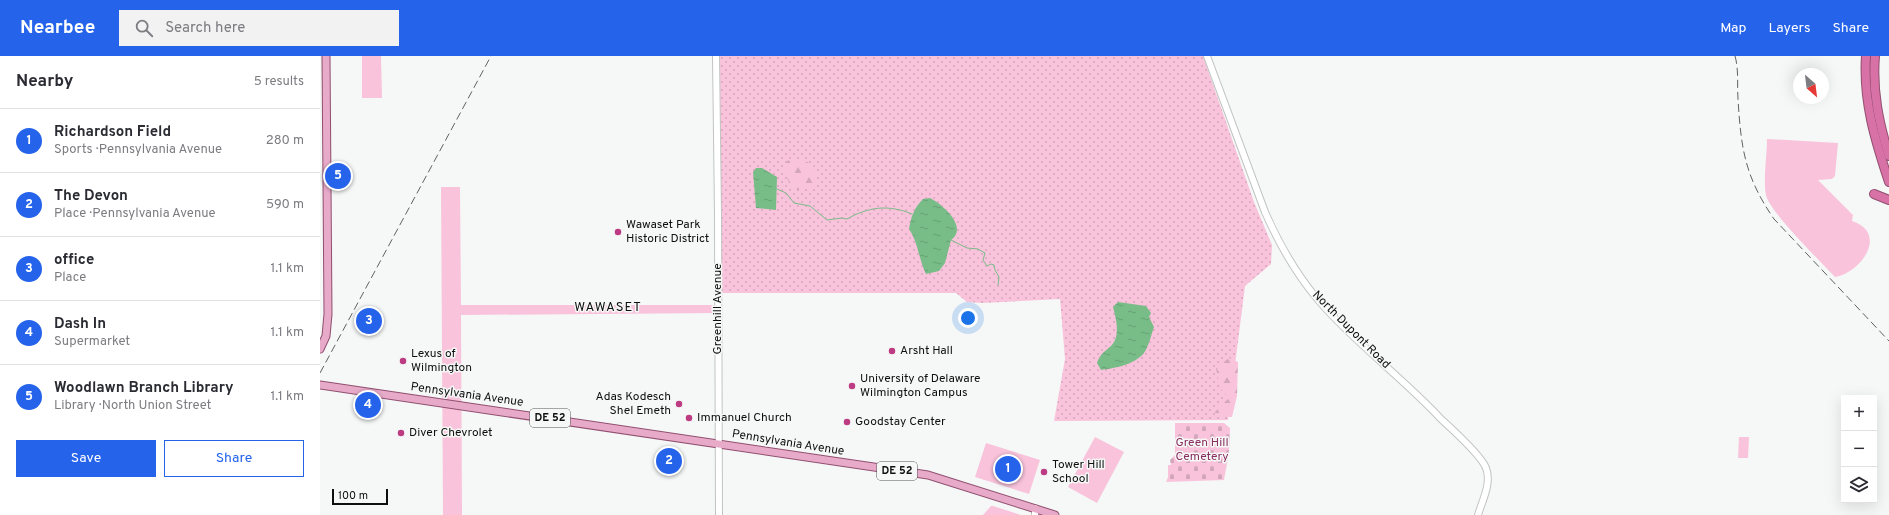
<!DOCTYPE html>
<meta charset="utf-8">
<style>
:root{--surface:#fff;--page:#f2f2f3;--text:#2b2b33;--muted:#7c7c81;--line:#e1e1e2;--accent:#2563eb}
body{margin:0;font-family:Overpass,sans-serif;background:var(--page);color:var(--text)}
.controls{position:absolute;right:12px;bottom:12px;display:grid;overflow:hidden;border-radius:0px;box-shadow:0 4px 16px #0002}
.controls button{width:36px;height:36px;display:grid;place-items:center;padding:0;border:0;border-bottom:1px solid var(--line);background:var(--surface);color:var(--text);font:20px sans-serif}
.compass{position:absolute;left:1473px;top:12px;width:36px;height:36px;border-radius:50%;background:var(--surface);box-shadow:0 4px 16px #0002;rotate:152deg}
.scale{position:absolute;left:12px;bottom:10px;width:56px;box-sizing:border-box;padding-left:4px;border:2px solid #0e0f0e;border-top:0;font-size:11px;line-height:14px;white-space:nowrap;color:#0e0f0e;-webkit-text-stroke:3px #f5f8f6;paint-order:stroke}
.you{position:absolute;left:648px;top:262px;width:14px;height:14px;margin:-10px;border:3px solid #fff;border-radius:50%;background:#1a73e8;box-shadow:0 0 0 6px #1a73e833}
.badge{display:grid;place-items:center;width:26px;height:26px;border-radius:50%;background:var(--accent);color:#fff;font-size:13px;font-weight:700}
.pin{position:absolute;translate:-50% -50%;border:2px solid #fff;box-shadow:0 1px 4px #0006}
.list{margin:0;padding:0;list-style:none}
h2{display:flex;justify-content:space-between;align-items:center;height:52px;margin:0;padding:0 16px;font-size:17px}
h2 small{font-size:13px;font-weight:400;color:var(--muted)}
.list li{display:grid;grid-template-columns:26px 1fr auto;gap:12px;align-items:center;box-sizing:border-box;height:64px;padding:0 16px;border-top:1px solid var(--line)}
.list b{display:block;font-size:15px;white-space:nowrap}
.list p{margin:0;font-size:13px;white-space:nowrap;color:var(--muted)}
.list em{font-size:13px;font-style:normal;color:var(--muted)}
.actions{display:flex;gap:8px;padding:12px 16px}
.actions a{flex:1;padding:9px 0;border:1px solid var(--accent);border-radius:0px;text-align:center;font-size:14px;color:var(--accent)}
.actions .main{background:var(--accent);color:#fff}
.icon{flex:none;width:22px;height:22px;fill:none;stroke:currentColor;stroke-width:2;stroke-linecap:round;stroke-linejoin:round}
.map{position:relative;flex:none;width:1569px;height:459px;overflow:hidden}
header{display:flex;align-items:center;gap:24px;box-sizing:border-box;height:56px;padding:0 20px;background:var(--accent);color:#fff}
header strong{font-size:19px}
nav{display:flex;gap:22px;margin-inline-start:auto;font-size:14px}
.search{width:280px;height:36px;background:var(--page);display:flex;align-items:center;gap:10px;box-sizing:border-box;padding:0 14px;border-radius:0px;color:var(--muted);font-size:15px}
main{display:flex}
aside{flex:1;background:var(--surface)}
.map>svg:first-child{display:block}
.grass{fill:url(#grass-dots)}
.forest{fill:url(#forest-firs)}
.cemetery{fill:url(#cemetery-stones)}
.green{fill:#f9c3db}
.water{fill:url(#water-ripples)}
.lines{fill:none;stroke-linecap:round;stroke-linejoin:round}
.stream{stroke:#78bd88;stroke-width:1}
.secondary-casing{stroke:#c1c4c2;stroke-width:8}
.primary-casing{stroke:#914f70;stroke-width:9}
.highway-casing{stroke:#914f70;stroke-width:10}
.secondary{stroke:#fff;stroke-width:6}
.primary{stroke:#e8aac9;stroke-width:7}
.highway{stroke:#d871a5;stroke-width:8}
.rail{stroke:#606261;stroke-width:1;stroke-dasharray:8 4;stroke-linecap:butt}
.poi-dot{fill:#bd3b83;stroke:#f5f8f6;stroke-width:1.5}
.labels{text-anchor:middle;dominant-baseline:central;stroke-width:3;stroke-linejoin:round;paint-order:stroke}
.shield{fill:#f5f8f6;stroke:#535554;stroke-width:1}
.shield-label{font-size:11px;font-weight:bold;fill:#0e0f0e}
.poi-label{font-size:12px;fill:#0e0f0e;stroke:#f5f8f6;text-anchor:start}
.street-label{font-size:12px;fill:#0e0f0e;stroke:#f5f8f6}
.park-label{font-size:12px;fill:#892f60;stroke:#f5f8f6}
.neighbourhood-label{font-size:13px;letter-spacing:1px;fill:#0e0f0e;stroke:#f5f8f6}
</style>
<header>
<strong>Nearbee</strong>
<div class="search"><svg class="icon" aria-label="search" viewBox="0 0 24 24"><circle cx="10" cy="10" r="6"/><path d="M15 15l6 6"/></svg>Search here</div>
<nav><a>Map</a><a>Layers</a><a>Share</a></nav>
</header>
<main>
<aside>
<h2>Nearby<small>5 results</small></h2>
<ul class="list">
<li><span class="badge">1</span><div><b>Richardson Field</b><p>Sports · Pennsylvania Avenue</p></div><em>280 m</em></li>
<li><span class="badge">2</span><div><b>The Devon</b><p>Place · Pennsylvania Avenue</p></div><em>590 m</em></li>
<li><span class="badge">3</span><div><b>office</b><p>Place</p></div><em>1.1 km</em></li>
<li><span class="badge">4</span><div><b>Dash In</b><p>Supermarket</p></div><em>1.1 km</em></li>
<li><span class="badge">5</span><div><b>Woodlawn Branch Library</b><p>Library · North Union Street</p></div><em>1.1 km</em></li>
</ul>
<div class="actions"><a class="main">Save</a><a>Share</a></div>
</aside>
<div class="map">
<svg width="1569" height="459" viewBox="0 0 1569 459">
<defs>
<pattern id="grass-dots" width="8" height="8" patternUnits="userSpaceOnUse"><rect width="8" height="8" fill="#f9c3db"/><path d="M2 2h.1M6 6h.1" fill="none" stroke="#d4a6bb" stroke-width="1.8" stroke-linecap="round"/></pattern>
<pattern id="forest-firs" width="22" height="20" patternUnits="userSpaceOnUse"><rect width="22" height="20" fill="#f9c3db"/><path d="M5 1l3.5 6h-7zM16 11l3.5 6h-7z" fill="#d4a6bb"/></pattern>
<pattern id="cemetery-stones" width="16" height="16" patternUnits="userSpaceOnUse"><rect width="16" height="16" fill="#f9c3db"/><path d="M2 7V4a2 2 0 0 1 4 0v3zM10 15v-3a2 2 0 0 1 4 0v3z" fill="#d4a6bb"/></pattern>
<pattern id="water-ripples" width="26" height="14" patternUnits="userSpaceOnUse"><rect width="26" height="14" fill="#78bd88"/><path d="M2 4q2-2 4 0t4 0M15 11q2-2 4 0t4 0" fill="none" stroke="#67a174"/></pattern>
</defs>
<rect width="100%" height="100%" fill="#f5f8f6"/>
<path class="grass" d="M399,0H883L934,146L952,189L951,208L925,230L908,364L734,365L745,303L740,243L662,247L647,246L636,237H397Z"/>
<g class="forest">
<path d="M471,102C492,106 497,107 496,130L476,134L471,133L463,109Z"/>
<path d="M909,302L918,306L917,340L912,361H897L895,356L909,342L900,332L896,312Z"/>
</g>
<path class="cemetery" d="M855,367H904L910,372L909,396L904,424L846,426L848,421V409H851L850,404L855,399Z"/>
<g class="green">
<path d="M42,0H61L62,42H42Z"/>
<path d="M1447,83L1518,87L1515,120L1512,123L1498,124L1533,159L1532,165C1569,177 1541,217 1515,221C1501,206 1449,155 1446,139C1443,124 1447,99 1447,83Z"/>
<path d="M121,131H140L141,249H398V257L141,259L142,459H123Z"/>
<path d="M775,381L804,396L777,447L748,431Z"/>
<path d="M1419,381H1429L1428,402H1418Z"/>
<path d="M666,387L720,404L709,438L655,421Z"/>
<path d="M671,450H673L701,459H663Z"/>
</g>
<g class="water">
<path d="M436,112H442L457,121L456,154L436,152L433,116Z"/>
<path d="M610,142C622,148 649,171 631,184L625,207L619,215L606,218C599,204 598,186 589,173C591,161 594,152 603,143Z"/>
<path d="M798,246L826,250L831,257L829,261L834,271C831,279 829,290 824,297C814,309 795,312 781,314L777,307C780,298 784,296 791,290C801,280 796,263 793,251Z"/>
</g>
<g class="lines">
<g class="stream">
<path d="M457,133L466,137L474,147L490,150L507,164L522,162L527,163C548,151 568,148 592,158"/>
<path d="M631,184L647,192L658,193L665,197L663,204L667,210L671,208L674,209L675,214L679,221L678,229"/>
</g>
<defs>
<g id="secondary">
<path d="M396,0L398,158L399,459"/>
<path d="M887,0L945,156C959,188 976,218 999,245C1035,287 1083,322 1121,363C1133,374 1161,399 1166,412C1172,427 1162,445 1158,459"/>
<path d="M715,452V459"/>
</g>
<g id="primary">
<path d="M0,293L6,280L8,258L6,0"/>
<path d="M0,329L608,419L735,459"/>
</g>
<g id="highway">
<path d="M1546,0C1543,45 1555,84 1569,126"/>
<path d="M1555,0C1552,35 1559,67 1569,100"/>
<path d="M1554,138L1569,144"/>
</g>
</defs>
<use href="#secondary" class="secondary-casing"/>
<use href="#primary" class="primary-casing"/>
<use href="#highway" class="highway-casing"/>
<use href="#secondary" class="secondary"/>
<use href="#primary" class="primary"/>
<use href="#highway" class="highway"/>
<g class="rail">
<path d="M1415,0C1419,14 1417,29 1418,43C1421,93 1425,121 1454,163L1569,285"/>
<path d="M0,317L171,0"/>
</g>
</g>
<g class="poi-dot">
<circle cx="298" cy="176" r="4"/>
<circle cx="572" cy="295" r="4"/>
<circle cx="83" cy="305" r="4"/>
<circle cx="532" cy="330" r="4"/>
<circle cx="359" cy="348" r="4"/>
<circle cx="369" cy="362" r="4"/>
<circle cx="527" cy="366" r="4"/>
<circle cx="81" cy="377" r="4"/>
<circle cx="724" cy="416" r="4"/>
</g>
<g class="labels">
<g class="shield">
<rect x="210" y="353" width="40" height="18" rx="3"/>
<rect x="557" y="406" width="40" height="18" rx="3"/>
</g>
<g class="shield-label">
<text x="230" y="362">DE 52</text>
<text x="577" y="415">DE 52</text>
</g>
<g class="poi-label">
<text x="306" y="169">Wawaset Park<tspan x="306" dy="14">Historic District</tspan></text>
<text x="580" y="295">Arsht Hall</text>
<text x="91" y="298">Lexus of<tspan x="91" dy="14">Wilmington</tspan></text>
<text x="540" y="323">University of Delaware<tspan x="540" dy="14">Wilmington Campus</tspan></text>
<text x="351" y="341" text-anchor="end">Adas Kodesch<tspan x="351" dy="14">Shel Emeth</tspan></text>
<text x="377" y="362">Immanuel Church</text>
<text x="535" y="366">Goodstay Center</text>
<text x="89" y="377">Diver Chevrolet</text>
<text x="732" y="409">Tower Hill<tspan x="732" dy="14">School</tspan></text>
</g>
<g class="street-label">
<text transform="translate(398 253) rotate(-90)">Greenhill Avenue</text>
<text transform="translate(1031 274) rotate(45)">North Dupont Road</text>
<text transform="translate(147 339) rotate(8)">Pennsylvania Avenue</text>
<text transform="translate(468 387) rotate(9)">Pennsylvania Avenue</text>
</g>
<g class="park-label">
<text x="882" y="387">Green Hill<tspan x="882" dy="14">Cemetery</tspan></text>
</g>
<g class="neighbourhood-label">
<text x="288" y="252">WAWASET</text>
</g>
</g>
</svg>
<div class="controls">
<button>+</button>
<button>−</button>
<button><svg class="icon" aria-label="layers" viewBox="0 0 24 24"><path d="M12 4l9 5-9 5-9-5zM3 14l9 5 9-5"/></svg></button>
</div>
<svg class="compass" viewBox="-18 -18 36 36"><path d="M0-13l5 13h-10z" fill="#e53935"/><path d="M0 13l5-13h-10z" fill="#7c7c81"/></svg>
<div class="scale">100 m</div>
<div class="you"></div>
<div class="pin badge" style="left:688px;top:413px">1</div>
<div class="pin badge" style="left:349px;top:405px">2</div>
<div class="pin badge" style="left:49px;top:265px">3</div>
<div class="pin badge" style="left:48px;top:349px">4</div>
<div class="pin badge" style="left:18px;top:120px">5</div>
</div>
</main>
